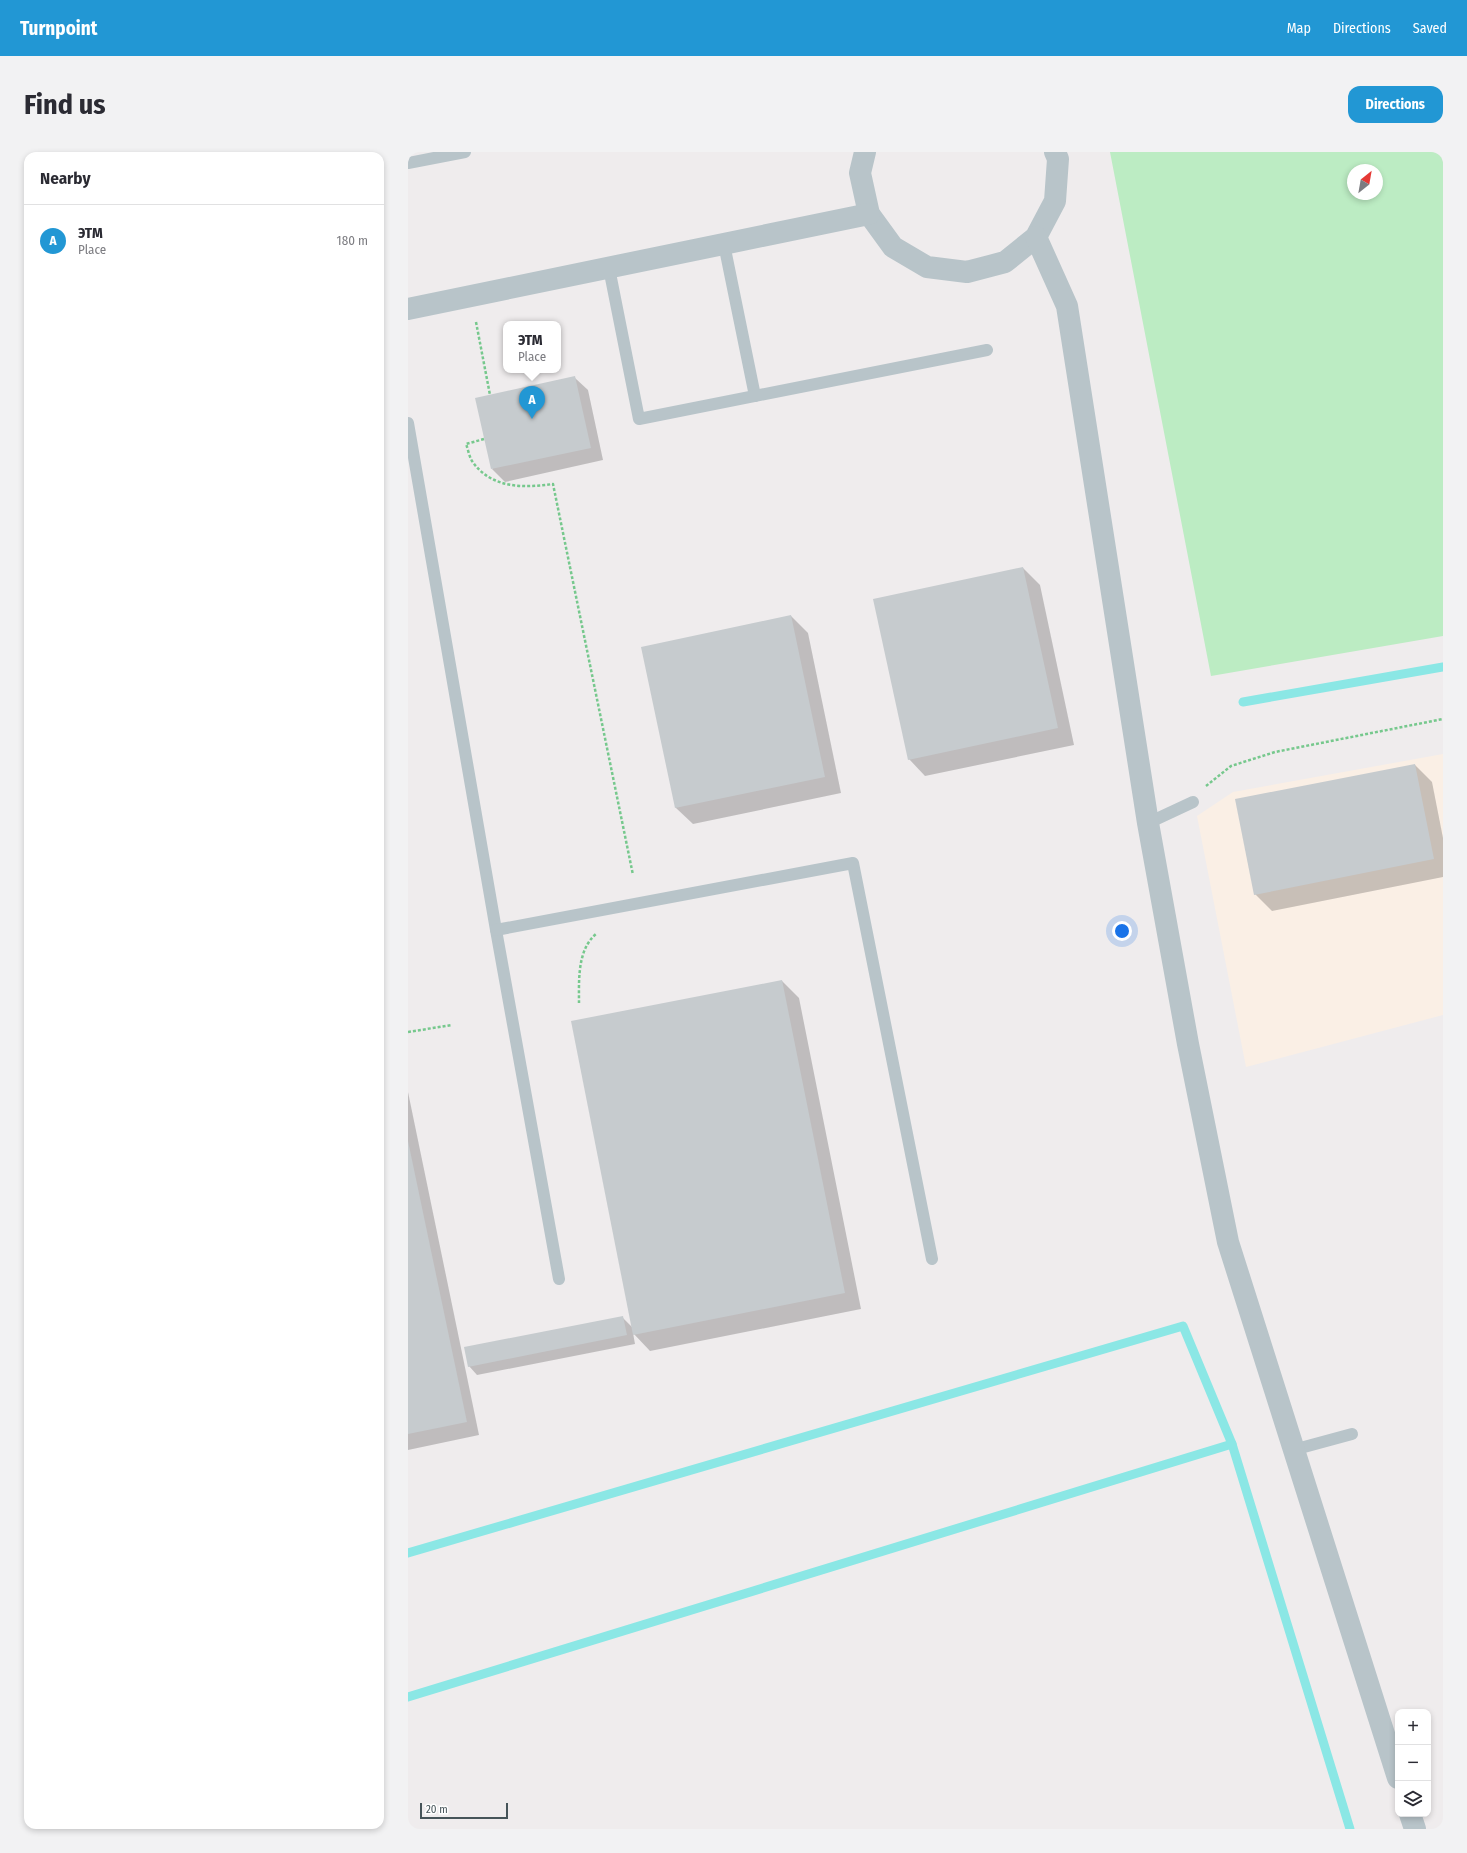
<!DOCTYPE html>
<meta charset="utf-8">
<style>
:root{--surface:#fff;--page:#f2f2f3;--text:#2b2b33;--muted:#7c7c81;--line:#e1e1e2;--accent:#2297d4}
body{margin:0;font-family:"Fira Sans Condensed",sans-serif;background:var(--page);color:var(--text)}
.controls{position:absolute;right:12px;bottom:12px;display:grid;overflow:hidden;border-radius:8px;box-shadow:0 2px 6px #0003}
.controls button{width:36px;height:36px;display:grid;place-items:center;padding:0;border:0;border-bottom:1px solid var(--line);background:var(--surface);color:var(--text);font:20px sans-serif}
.compass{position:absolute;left:939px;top:12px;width:36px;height:36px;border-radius:50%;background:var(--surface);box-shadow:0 2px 6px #0003;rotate:31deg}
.scale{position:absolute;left:12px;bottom:10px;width:88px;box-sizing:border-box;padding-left:4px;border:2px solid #465459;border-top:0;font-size:11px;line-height:14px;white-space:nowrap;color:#465459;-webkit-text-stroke:3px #fff;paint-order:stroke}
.you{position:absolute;left:714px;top:779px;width:14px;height:14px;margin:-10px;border:3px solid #fff;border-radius:50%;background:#1a73e8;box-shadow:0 0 0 6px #1a73e833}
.badge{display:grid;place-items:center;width:26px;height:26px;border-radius:50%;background:var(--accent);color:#fff;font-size:13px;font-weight:700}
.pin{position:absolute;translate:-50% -33px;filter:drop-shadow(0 1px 2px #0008)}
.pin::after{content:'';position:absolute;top:21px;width:14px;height:12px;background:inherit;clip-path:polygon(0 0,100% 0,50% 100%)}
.popup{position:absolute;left:95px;top:169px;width:58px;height:52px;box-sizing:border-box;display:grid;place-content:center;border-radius:8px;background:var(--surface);filter:drop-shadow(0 1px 3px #0005);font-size:13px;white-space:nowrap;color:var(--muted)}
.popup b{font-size:15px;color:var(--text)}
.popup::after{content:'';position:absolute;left:50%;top:100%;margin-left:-8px;border:8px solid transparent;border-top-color:var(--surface)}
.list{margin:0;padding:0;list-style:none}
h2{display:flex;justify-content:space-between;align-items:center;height:52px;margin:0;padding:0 16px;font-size:17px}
h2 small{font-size:13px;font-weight:400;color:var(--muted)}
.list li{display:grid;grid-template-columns:26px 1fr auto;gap:12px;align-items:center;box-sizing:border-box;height:72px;padding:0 16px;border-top:1px solid var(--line)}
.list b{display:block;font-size:15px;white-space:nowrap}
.list p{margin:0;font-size:13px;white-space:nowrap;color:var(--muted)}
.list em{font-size:13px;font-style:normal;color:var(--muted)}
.icon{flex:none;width:22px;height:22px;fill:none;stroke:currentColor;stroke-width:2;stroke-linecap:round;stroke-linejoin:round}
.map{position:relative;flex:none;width:1035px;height:1677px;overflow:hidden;border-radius:12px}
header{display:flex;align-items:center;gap:24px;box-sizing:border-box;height:56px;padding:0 20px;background:var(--accent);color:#fff}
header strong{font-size:19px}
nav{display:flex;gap:22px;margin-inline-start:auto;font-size:14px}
.intro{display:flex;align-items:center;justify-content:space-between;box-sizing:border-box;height:96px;padding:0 24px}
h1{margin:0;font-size:28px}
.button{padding:10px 18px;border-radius:12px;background:var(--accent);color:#fff;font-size:14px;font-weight:700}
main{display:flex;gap:24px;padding:0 24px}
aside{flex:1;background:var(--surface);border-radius:12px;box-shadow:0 2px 6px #0003}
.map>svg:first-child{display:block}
.commercial{fill:#faefe5}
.green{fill:#bcecc3;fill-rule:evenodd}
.shadow{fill:#0003}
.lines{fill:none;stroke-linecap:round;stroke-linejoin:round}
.stream{stroke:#8be7e5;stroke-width:9}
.building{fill:#c6cbce}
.path{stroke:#76c88d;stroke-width:2.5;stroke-dasharray:3 2;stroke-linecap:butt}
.lane{stroke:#b8c4c9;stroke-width:12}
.street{stroke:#b8c4c9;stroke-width:22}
</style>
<header>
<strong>Turnpoint</strong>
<nav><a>Map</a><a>Directions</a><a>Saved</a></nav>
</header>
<div class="intro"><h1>Find us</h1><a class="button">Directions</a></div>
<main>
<aside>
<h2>Nearby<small></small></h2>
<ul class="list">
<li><span class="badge">A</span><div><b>ЭТМ</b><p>Place</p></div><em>180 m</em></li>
</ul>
</aside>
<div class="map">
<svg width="1035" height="1677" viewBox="0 0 1035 1677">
<rect width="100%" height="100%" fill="#efeced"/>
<path class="commercial" d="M1035,602V863L838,915L789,664L825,640Z"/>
<path class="green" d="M702,0H1035V484L803,524ZM945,18H969V42H945Z"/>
<g class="shadow">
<path d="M167,226L180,238L195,308L97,330L84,317Z"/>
<path d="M615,416L632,433L666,593L517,624L501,607Z"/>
<path d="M383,464L400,481L433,641L285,672L268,656L234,496Z"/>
<path d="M1007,613L1024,630L1035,686V725L864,759L847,742Z"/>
<path d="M374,829L391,846L453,1157L242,1199L225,1181L227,1192L69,1223L61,1214L214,1165L224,1175Z"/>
<path d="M0,940L71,1283L0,1298Z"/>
</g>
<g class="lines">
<g class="stream">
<path d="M835,550L1035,515"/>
<path d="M0,1401L775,1174L824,1292L942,1677"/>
<path d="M0,1545L824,1292"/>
</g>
</g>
<g class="building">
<path d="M167,224L183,296L83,317L67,246Z"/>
<path d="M615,415L650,576L500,608L465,447Z"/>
<path d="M383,463L417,625L267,656L233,495Z"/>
<path d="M1007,612L1026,707L846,743L827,647Z"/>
<path d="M374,828L437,1141L225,1183L163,869Z"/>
<path d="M0,989L59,1270L0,1282Z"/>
<path d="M215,1164L219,1183L60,1215L56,1195Z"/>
</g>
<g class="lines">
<g class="path">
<path d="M68,170L82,243"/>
<path d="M76,287L58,292C60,297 61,304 64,309C83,337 116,336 145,332L225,723"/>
<path d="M798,634L823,614L867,600L1035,567"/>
<path d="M171,851C171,829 169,798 188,782"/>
<path d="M0,880L44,873"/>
</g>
<g class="lane">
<path d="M0,11L57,0"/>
<path d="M316,92L347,244"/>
<path d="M201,116L231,267L579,198"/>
<path d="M0,271L88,778L151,1127"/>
<path d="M740,671L785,650"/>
<path d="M88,778L445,711L524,1107"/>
<path d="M885,1298L944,1282"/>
</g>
<g class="street">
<path d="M457,0L452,21L461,62L485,95L519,115L559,120L597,110L628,85L647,49L650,7L647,0"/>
<path d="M628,85L659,154L740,671L780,892L820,1090L990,1626"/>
<path d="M0,157L461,62"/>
<path d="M1002,1662L1007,1677"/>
</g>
</g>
</svg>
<div class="controls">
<button>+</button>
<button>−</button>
<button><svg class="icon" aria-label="layers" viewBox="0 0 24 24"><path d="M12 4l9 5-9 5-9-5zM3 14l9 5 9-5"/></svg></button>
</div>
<svg class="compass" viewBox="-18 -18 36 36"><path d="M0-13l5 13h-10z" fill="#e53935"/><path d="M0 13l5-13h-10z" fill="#7c7c81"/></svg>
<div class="scale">20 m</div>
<div class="you"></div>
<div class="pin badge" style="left:124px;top:267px">A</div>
<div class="popup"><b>ЭТМ</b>Place</div>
</div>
</main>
